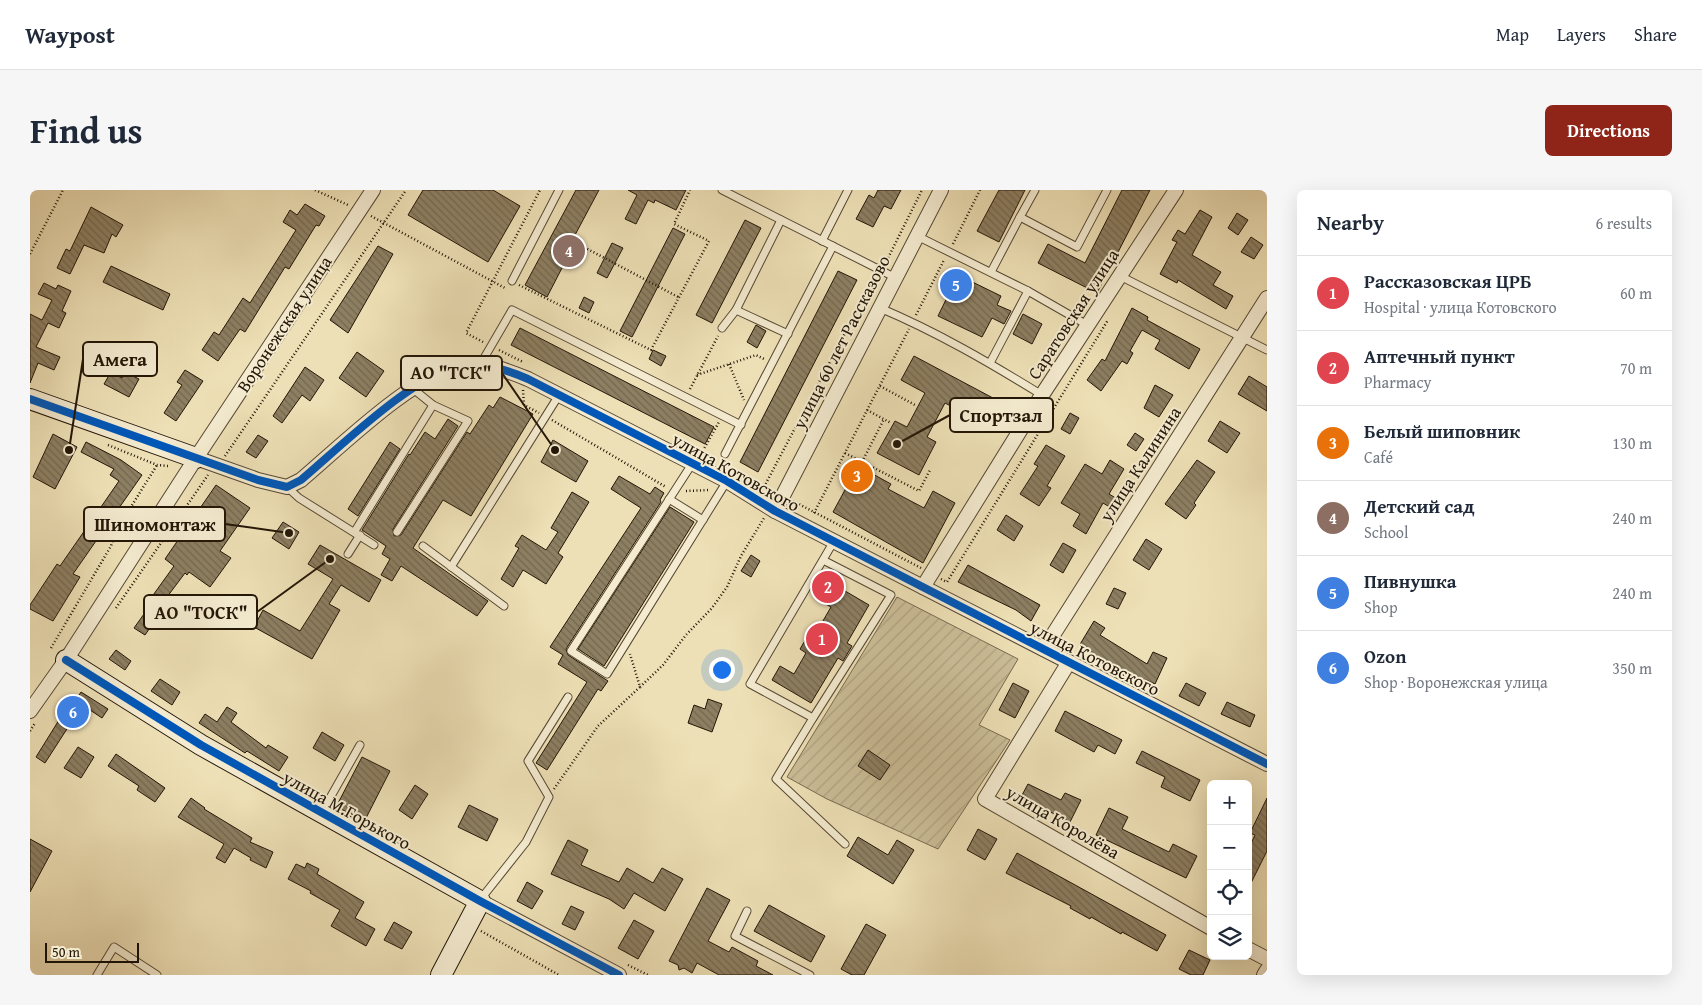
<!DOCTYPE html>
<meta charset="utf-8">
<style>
:root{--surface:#fff;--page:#f6f6f7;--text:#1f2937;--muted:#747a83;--line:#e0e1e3;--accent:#8f2418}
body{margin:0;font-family:"Gentium Book Plus",serif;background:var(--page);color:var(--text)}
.controls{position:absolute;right:15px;bottom:15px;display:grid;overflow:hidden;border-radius:8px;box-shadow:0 5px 20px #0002}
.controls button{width:45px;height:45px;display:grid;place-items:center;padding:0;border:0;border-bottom:1px solid var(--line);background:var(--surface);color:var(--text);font:25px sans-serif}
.scale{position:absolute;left:15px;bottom:12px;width:94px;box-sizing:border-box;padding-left:5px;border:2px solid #231607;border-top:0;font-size:14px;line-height:18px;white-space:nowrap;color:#231607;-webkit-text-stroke:4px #f4ebd0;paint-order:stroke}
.you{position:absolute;left:691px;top:479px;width:18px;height:18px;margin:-12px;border:4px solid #fff;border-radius:50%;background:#1a73e8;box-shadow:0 0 0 8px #1a73e833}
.badge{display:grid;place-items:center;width:32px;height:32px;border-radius:50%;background:var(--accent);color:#fff;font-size:16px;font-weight:700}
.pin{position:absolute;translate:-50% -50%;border:2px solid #fff;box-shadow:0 1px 5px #0006}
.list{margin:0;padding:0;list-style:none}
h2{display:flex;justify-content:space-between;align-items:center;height:65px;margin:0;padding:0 20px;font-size:21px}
h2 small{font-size:16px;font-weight:400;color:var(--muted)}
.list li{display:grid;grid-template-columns:32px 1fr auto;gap:15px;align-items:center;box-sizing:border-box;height:75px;padding:0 20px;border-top:1px solid var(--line)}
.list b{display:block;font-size:19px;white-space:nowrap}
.list p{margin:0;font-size:16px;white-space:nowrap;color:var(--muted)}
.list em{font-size:16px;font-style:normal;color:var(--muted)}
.icon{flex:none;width:28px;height:28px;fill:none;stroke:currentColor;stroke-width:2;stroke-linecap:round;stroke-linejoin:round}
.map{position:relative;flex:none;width:1237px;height:785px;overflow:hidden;border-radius:8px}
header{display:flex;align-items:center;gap:30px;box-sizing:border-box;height:70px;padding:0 25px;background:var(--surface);border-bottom:1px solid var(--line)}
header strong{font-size:24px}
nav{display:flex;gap:28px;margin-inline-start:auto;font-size:18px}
.intro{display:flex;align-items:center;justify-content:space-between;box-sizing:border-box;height:120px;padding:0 30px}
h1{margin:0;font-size:35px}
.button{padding:12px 22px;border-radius:8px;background:var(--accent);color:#fff;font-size:18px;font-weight:700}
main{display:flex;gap:30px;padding:0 30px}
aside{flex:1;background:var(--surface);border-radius:8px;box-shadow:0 5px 20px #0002}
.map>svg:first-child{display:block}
.garden{fill:url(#garden-furrows);stroke:#776a50}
.building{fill:url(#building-back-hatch);stroke:#231607}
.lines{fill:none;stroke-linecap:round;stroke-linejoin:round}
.lane-casing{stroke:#564833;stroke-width:9}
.street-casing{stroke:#564833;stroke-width:16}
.secondary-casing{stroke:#231607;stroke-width:22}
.path{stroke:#231607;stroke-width:2.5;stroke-dasharray:1 2.5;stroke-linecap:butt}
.lane{stroke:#f4ebd0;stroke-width:7}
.street{stroke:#f4ebd0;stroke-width:14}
.secondary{stroke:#f4ebd0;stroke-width:20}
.cycleway-casing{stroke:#f4ebd0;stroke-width:11}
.cycleway{stroke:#0057b8;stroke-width:8}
.labels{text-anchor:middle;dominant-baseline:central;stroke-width:4;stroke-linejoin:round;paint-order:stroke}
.street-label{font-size:18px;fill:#231607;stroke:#f4ebd0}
.leader{fill:none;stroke:#231607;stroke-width:2}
.callout-dot{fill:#231607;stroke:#f4ebd0;stroke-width:2}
.callout{fill:#f4ebd0;stroke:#231607;stroke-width:2}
.callout-label{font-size:19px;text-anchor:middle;font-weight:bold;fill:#231607}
</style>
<header>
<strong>Waypost</strong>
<nav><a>Map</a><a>Layers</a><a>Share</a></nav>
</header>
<div class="intro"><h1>Find us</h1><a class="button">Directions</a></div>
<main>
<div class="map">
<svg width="1237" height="785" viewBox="0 0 1237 785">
<defs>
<pattern id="garden-furrows" width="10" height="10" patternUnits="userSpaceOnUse" patternTransform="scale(1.25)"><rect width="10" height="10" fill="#cbbe98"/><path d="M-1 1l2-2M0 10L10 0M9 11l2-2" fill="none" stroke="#aea382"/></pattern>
<pattern id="building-back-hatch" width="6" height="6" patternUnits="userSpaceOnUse" patternTransform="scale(1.25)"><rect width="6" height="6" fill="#8d7f62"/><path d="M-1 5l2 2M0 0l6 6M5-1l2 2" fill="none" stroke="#73674f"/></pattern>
</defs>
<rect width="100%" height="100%" fill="#eee0b6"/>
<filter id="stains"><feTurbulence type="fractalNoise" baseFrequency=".004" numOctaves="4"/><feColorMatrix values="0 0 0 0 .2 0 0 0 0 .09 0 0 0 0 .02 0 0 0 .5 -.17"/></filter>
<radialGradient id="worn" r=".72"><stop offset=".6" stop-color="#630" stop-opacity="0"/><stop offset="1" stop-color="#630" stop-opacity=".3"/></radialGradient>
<path class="garden" d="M867,407L988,469L949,535L980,550L908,659L797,609L757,587Z"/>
<g class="building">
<path d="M393,0H463L490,16L458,72L378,25Z"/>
<path d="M546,0H569L537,60L544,64L536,78L533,76L517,107L495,95Z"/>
<path d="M598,0H656L646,20L625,10L624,13L618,10L606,34L595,29L607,5Z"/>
<path d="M848,0H871L861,19L854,16L843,37L826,29L839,5L844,8Z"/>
<path d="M969,0H995L969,52L947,41Z"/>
<path d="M1092,0H1120L1067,103L1008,73L1018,54L1055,73Z"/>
<path d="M275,14L295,26L289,36L286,35L259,79L255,77L215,142L210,139L188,171L172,160L184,142L189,145L213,108L220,113L266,40L253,32L260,20L267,25Z"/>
<path d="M61,17L93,35L86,47L82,44L74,63L54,55L40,84L27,78L36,59L40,61Z"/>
<path d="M1170,20L1182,27L1162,65L1191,82L1183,95L1203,106L1196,119L1148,90L1147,93L1130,84L1147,52L1142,50L1148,40L1155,44Z"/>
<path d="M1207,23L1218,30L1208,45L1198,38Z"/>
<path d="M715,30L731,38L682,133L666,125Z"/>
<path d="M643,38L655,44L602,147L590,141Z"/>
<path d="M1221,47L1233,55L1224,69L1211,62Z"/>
<path d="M582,53L593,58L577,88L567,83Z"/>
<path d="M348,56L363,64L318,143L300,130Z"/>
<path d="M81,76L140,104L133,120L73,92Z"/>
<path d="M808,81L827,90L728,282L710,272Z"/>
<path d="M928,85L971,106L967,115L981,121L974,134L962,128L952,147L908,126Z"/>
<path d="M14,93L26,99L28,95L41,101L32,121L36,123L29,138L18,133L6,157L30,167L24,180L8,173L0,193V124L12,130L22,110L8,104Z"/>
<path d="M554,107L564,112L559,123L549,118Z"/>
<path d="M1102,118L1118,127L1117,130L1170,159L1159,179L1125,159L1130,150L1112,140L1100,161L1103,163L1097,174L1092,171L1071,201L1057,190L1072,169L1075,171Z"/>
<path d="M993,124L1012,134L1002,154L983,144Z"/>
<path d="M726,135L736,141L727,158L717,152Z"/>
<path d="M490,138L684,237L675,254L481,155Z"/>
<path d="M623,160L636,166L631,176L619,169Z"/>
<path d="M327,162L354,181L336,207L309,188Z"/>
<path d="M884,166L978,216L966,240L915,213L897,247L906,252L889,285L847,263L865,231L877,237L895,203L871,190Z"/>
<path d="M275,177L294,190L280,211L272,205L252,233L243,226Z"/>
<path d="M155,180L173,191L146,231L134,223L152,195L147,192Z"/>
<path d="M81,182L92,188L95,182L109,189L99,207L74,194Z"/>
<path d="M1219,186L1237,197V221L1208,204Z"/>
<path d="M1125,195L1143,205L1129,227L1114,218Z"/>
<path d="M470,207L503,224L441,326L413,310L383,358L458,411L447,426L371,376L362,391L351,385L360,369L352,364L356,356L332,340L379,264L380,265L395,242L405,249L418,229L428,236L363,339L364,346L371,345L437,242L440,244L459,215L463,218Z"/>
<path d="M1040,223L1049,228L1040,244L1031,239Z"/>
<path d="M1190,231L1210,243L1197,263L1178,251Z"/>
<path d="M1105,243L1114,249L1106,261L1097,255Z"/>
<path d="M23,244L47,257L25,299L3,287Z"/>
<path d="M228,245L238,251L226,268L216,262Z"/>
<path d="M523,250L558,271L546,292L511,272Z"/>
<path d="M56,252L91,270L112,285L43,384L50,387L23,431L0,419V415L27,374L30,376L89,291L80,285L84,279L51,262Z"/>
<path d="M360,252L370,259L328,326L318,319Z"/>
<path d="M1016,255L1035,266L1017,296L1021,298L1009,316L990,304L1008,276L1004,274Z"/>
<path d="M1080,270L1094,279L1079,304L1089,310L1083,319L1073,313L1056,344L1043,336L1050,324L1031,313L1055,274L1072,284Z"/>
<path d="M1167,270L1185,282L1164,313L1166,315L1156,329L1135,314Z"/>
<path d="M828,276L861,294L858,299L894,318L903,301L925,313L893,373L803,322Z"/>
<path d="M589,286L620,304L625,297L634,303L630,310L631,312L536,459L538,465L578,491L571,501L568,499L517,580L506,573L557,492L528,474L533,465L520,457L611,318L581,299Z"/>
<path d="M186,295L220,318L190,361L201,368L180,397L159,382L157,385L155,383L131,415L121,408L144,376L135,369Z"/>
<path d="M542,302L559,312L528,363L533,367L516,394L493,380L483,397L471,389L489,358L485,356L492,345L516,360L528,342L521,338Z"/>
<path d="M640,317L664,332L574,476L548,459Z"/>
<path d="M976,325L993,336L984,351L967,340Z"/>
<path d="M253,332L269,342L259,359L242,348Z"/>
<path d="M1116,349L1132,359L1119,380L1103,370Z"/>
<path d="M1033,353L1046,360L1033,383L1020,375Z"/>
<path d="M290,355L351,390L339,412L311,395L299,414L310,420L282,469L224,437L233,420L270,441L303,389L278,374Z"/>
<path d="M721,365L730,371L721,387L711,381Z"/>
<path d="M938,375L1010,415L1001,431L986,420L928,392Z"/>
<path d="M798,391L839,415L817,453L822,456L813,471L808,468L781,513L742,490L750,476L764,484L776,463L770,459L785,434L790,436L801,417L787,409Z"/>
<path d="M1084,398L1096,403L1088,419L1076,414Z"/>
<path d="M114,424L124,432L115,445L104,438Z"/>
<path d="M1064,431L1075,438L1070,445L1117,474L1123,462L1137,468L1125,494L1114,489L1112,493L1093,485L1049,456Z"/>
<path d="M86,460L101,471L95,480L79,469Z"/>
<path d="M130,489L150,502L142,515L121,501Z"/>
<path d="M983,493L999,501L985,528L969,520Z"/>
<path d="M1156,493L1176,503L1169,516L1149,506Z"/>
<path d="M51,502L78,519L72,528L57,518L50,530L38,523Z"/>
<path d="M678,509L692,514L682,542L658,533L664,515L675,519Z"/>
<path d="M1197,512L1225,525L1220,537L1191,524Z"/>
<path d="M197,517L207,523L201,532L236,558L238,555L258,567L249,581L217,561L215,563L169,533L175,524L187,532Z"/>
<path d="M1035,521L1092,550L1085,564L1068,555L1064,562L1025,541Z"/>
<path d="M34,522L44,528L15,573L6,567Z"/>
<path d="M292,542L314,555L305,571L283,558Z"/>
<path d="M48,557L64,567L51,588L34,578Z"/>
<path d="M838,560L860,575L850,590L828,576Z"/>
<path d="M1112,561L1170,590L1160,611L1131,597L1135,587L1106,573Z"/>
<path d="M86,564L135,598L125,612L107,600L109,596L78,576Z"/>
<path d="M332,567L360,581L335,630L306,617Z"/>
<path d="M998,594L1031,610L1035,603L1051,610L1040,632L991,607Z"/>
<path d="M385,595L398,604L382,629L369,620Z"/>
<path d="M161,608L175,618L174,619L222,648L220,652L243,662L236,678L220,670L221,668L204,658L195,673L186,668L194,654L148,627Z"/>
<path d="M1237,608V661L1218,699V660L1225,645L1220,643Z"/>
<path d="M439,615L468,629L457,651L428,637Z"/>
<path d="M1079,618L1098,627L1092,639L1139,662L1143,654L1167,666L1156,688L1066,645Z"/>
<path d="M948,639L967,649L955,670L937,660Z"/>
<path d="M828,647L858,665L867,650L884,660L863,694L817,666Z"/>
<path d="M0,649L22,661L0,702Z"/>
<path d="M538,650L558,660L551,675L589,692L597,678L623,693L632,678L653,689L635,721L604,703L594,719L579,709L521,684Z"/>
<path d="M987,663L1136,745L1127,761L1092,742L1091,744L1061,727L1060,729L1040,718L1041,716L976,683Z"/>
<path d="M277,673L289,679L287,684L334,712L325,728L345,739L336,756L301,736L310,720L280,703L281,701L258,689L266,674L275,678Z"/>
<path d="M497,692L513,701L502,719L487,711Z"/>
<path d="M677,698L700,710L678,751L699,762L702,757L728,771L726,776L743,785H689L667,773L662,783L654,778L649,780L648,775L639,771Z"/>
<path d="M739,715L795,746L781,772L724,741Z"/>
<path d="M541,716L554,722L545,740L532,734Z"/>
<path d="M604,730L624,741L608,769L588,758Z"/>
<path d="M364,732L382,742L372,759L354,750Z"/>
<path d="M836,734L856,745L834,785H822L811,779Z"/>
<path d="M1159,760L1180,770L1173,785H1161L1149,779Z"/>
</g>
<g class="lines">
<defs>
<g id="lane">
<path d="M692,0L866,88"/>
<path d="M990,27L1005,0"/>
<path d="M887,46L998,101L1059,136"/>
<path d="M792,51L818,0"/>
<path d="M961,82L990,27L1047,57L1077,0"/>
<path d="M1090,86L1237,160"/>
<path d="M482,91L529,0"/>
<path d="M850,118C907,142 960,173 1012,205"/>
<path d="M706,120L758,144"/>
<path d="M692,138L706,120L751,30"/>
<path d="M960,173L998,101"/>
<path d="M450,175L482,120L711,235"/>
<path d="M695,264L803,56"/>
<path d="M662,274L541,461L577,484L697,291"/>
<path d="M257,297L269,308L344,355"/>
<path d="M639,309L673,330"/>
<path d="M325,341L403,215"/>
<path d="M367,342L438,231L403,215L382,198"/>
<path d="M393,356L474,416"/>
<path d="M318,364L330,345"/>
<path d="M793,370L861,405L783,528L720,494L804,351"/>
<path d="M421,377L529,205"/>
<path d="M783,528L746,589L815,654"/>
<path d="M292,622L330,555"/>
<path d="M450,710L496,652L519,607L498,571L538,507"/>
<path d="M717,721L705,746L780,785"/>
<path d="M67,785L84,757L127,785"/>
</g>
<g id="street">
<path d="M166,268L228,290L257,297L271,290C307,260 387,181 432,176C456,172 476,180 498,189L697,291L745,321L1237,574"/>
<path d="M745,321L911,0"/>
<path d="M893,397L1012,205L1146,0"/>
<path d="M1014,459L1237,108"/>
<path d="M1039,472L955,609L1181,738"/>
<path d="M0,521L36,470L166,268L343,0"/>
<path d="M450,711L589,785"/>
<path d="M1218,759L1237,769"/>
<path d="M1234,785L1237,780"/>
</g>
<g id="secondary">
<path d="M0,209L166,268"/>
<path d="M36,470L171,555L450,711L411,785"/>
</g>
</defs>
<use href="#lane" class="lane-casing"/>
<use href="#street" class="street-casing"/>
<use href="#secondary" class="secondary-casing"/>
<g class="path">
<path d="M285,0L318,15"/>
<path d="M341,26L475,98"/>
<path d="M548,54L650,108"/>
<path d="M923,54L950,0"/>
<path d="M0,64L33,0"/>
<path d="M855,74L892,0"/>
<path d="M489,95L621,160L679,51L644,34L660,0"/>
<path d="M886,125L914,70"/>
<path d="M453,152L436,143L510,0"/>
<path d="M469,160L493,172"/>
<path d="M699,174L714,210"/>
<path d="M667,185L726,165L734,169"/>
<path d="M850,196L885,215"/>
<path d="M660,199L688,146"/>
<path d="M493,200L494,215L509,223"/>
<path d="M837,220L861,233"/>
<path d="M522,230L636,297"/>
<path d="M78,255L127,275L138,276"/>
<path d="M815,263L889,301L900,280"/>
<path d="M671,264L689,232"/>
<path d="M195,266L376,0"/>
<path d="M832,272L854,229"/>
<path d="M727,293L742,301"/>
<path d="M734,297L844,88"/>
<path d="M656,301L680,300"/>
<path d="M763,311L891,378"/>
<path d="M784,323L879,139"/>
<path d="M911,389L917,392L1078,130"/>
<path d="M86,418L178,285"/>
<path d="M21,458L81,356L86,341L127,275"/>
<path d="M610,497L633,475L656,445L682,418L697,397L711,366L734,328"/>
<path d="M0,541L5,533"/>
<path d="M524,599L568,536L610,497L600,464"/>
<path d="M451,741L529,785"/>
<path d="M598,775L618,785"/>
</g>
<use href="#lane" class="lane"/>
<use href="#street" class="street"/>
<use href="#secondary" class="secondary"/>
<defs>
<g id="cycleway">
<path d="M0,209L228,290L257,297L271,290C307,260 387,181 432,176C456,172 476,180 498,189L697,291L745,321L1237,574"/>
<path d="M36,470L171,555L450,711L589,785"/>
</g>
</defs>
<use href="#cycleway" class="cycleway-casing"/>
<use href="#cycleway" class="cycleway"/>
</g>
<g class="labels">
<g class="street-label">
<text transform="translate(1043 124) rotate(-57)">Саратовская улица</text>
<text transform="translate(254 134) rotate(-57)">Воронежская улица</text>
<text transform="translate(811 152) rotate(-63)">улица 60 лет Рассказово</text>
<text transform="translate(1110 274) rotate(-57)">улица Калинина</text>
<text transform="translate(706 282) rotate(29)">улица Котовского</text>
<text transform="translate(1065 468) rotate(27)">улица Котовского</text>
<text transform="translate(317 620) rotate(29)">улица М.Горького</text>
<text transform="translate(1033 632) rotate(30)">улица Королёва</text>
</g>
</g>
<path class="leader" d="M39 260L53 169M525 260L472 183M867 254L920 225M259 343L195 334M300 369L227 422"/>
<g class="callout-dot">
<circle cx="39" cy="260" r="5"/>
<circle cx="525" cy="260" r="5"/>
<circle cx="867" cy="254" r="5"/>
<circle cx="259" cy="343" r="5"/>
<circle cx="300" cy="369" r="5"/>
</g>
<g class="callout">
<rect x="53" y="152" width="74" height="34" rx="5"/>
<rect x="371" y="166" width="101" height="34" rx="5"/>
<rect x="920" y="208" width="103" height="34" rx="5"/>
<rect x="54" y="317" width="141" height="34" rx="5"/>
<rect x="114" y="405" width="113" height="34" rx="5"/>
</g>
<g class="callout-label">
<text x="90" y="176">Амега</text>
<text x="421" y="189">АО "ТСК"</text>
<text x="971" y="232">Спортзал</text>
<text x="125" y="341">Шиномонтаж</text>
<text x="171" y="429">АО "ТОСК"</text>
</g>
<rect width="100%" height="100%" filter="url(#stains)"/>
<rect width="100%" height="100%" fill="url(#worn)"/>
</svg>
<div class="controls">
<button>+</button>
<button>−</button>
<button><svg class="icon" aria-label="locate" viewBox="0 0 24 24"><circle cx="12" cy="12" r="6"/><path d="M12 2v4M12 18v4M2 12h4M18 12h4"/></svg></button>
<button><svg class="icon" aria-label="layers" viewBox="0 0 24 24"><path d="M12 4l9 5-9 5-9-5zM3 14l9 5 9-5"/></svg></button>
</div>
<div class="scale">50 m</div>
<div class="you"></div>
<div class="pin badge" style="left:792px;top:449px;background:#e0444e">1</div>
<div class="pin badge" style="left:798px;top:397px;background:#e0444e">2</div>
<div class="pin badge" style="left:827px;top:286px;background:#e8710a">3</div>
<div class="pin badge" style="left:539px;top:61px;background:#8d6e63">4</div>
<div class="pin badge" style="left:926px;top:95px;background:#3f7fe0">5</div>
<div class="pin badge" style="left:43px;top:522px;background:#3f7fe0">6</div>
</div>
<aside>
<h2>Nearby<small>6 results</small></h2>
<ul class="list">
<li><span class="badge" style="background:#e0444e">1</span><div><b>Рассказовская ЦРБ</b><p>Hospital · улица Котовского</p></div><em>60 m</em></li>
<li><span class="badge" style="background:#e0444e">2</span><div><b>Аптечный пункт</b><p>Pharmacy</p></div><em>70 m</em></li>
<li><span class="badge" style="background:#e8710a">3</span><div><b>Белый шиповник</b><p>Café</p></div><em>130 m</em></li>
<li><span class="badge" style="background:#8d6e63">4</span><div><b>Детский сад</b><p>School</p></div><em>240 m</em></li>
<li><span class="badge" style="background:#3f7fe0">5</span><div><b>Пивнушка</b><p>Shop</p></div><em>240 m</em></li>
<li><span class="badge" style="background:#3f7fe0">6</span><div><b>Ozon</b><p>Shop · Воронежская улица</p></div><em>350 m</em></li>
</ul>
</aside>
</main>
